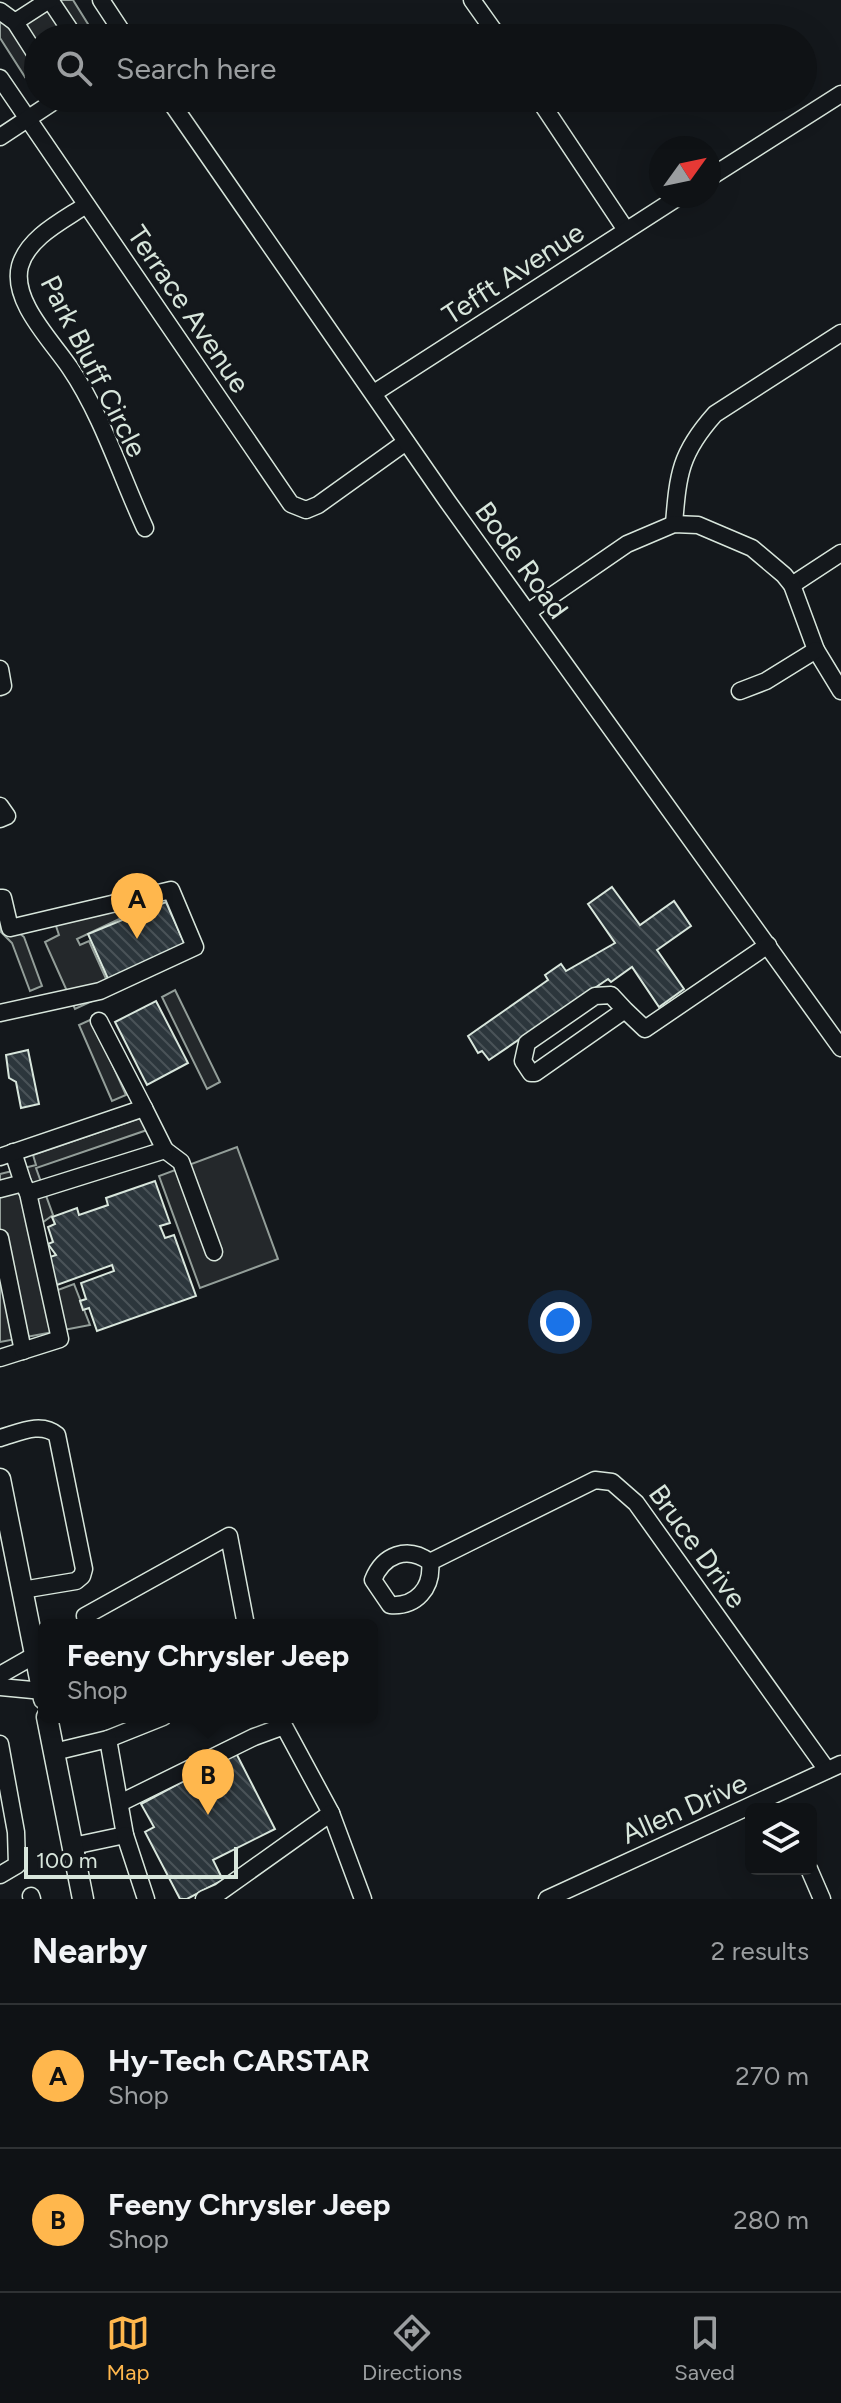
<!DOCTYPE html>
<style>
:root{--surface:#0f1215;--page:#181b1e;--text:#f1f3f6;--muted:#9b9ea0;--line:#2f3234;--accent:#ffb74d}
body{margin:0;font-family:Figtree,sans-serif;background:var(--page);color:var(--text)}
.controls{position:absolute;right:24px;bottom:24px;display:grid;overflow:hidden;border-radius:12px;box-shadow:0 8px 32px #0002}
.controls button{width:72px;height:72px;display:grid;place-items:center;padding:0;border:0;border-bottom:2px solid var(--line);background:var(--surface);color:var(--text);font:40px sans-serif}
.compass{position:absolute;left:649px;top:136px;width:72px;height:72px;border-radius:50%;background:var(--surface);box-shadow:0 8px 32px #0002;rotate:57deg}
.scale{position:absolute;left:24px;bottom:20px;width:214px;box-sizing:border-box;padding-left:8px;border:4px solid #d8e6dc;border-top:0;font-size:22px;line-height:28px;white-space:nowrap;color:#d8e6dc;-webkit-text-stroke:6px #14181c;paint-order:stroke}
.you{position:absolute;left:560px;top:1322px;width:28px;height:28px;margin:-20px;border:6px solid #fff;border-radius:50%;background:#1a73e8;box-shadow:0 0 0 12px #1a73e833}
.badge{display:grid;place-items:center;width:52px;height:52px;border-radius:50%;background:var(--accent);color:#111;font-size:26px;font-weight:700}
.pin{position:absolute;translate:-50% -66px;filter:drop-shadow(0 2px 4px #0008)}
.pin::after{content:'';position:absolute;top:42px;width:28px;height:24px;background:inherit;clip-path:polygon(0 0,100% 0,50% 100%)}
.popup{position:absolute;left:38px;top:1619px;width:340px;height:104px;box-sizing:border-box;display:grid;place-content:center;border-radius:12px;background:var(--surface);filter:drop-shadow(0 2px 6px #0005);font-size:26px;white-space:nowrap;color:var(--muted)}
.popup b{font-size:30px;color:var(--text)}
.popup::after{content:'';position:absolute;left:50%;top:100%;margin-left:-16px;border:16px solid transparent;border-top-color:var(--surface)}
.list{margin:0;padding:0;list-style:none}
h2{display:flex;justify-content:space-between;align-items:center;height:104px;margin:0;padding:0 32px;font-size:34px}
h2 small{font-size:26px;font-weight:400;color:var(--muted)}
.list li{display:grid;grid-template-columns:52px 1fr auto;gap:24px;align-items:center;box-sizing:border-box;height:144px;padding:0 32px;border-top:2px solid var(--line)}
.list b{display:block;font-size:30px;white-space:nowrap}
.list p{margin:0;font-size:26px;white-space:nowrap;color:var(--muted)}
.list em{font-size:26px;font-style:normal;color:var(--muted)}
.icon{flex:none;width:44px;height:44px;fill:none;stroke:currentColor;stroke-width:2;stroke-linecap:round;stroke-linejoin:round}
.map{position:relative;flex:none;width:841px;height:1899px;overflow:hidden}
.search{position:absolute;background:var(--surface);box-shadow:0 8px 32px #0002;left:24px;right:24px;top:24px;height:88px;display:flex;align-items:center;gap:20px;box-sizing:border-box;padding:0 28px;border-radius:44px;color:var(--muted);font-size:30px}
.sheet{height:392px;background:var(--surface)}
nav{display:flex;justify-content:space-around;align-items:center;box-sizing:border-box;height:112px;border-top:2px solid var(--line);background:var(--surface);font-size:22px;color:var(--muted)}
nav a{display:grid;justify-items:center;gap:4px}
nav .on{color:var(--accent)}
.map>svg:first-child{display:block}
.parking{fill:#24282b;stroke:#939e99;stroke-width:2}
.building{fill:url(#building-back-hatch);stroke:#d8e6dc;stroke-width:2}
.lines{fill:none;stroke-linecap:round;stroke-linejoin:round}
.minor-casing{stroke:#d8e6dc;stroke-width:19}
.major-casing{stroke:#d8e6dc;stroke-width:23}
.minor{stroke:#14181c;stroke-width:16}
.major{stroke:#14181c;stroke-width:20}
.labels{text-anchor:middle;dominant-baseline:central;stroke-width:6;stroke-linejoin:round;paint-order:stroke}
.street-label{font-size:28px;fill:#d8e6dc;stroke:#14181c}
</style>
<div class="map">
<svg width="841" height="1899" viewBox="0 0 841 1899">
<defs>
<pattern id="building-back-hatch" width="6" height="6" patternUnits="userSpaceOnUse" patternTransform="scale(2)"><rect width="6" height="6" fill="#2c363c"/><path d="M-1 5l2 2M0 0l6 6M5-1l2 2" fill="none" stroke="#4a5358"/></pattern>
</defs>
<rect width="100%" height="100%" fill="#14181c"/>
<g class="parking">
<path d="M37,0H73L93,32L84,38H38V74L34,71L25,77L0,38V24Z"/>
<path d="M140,883L149,905L77,939L80,945L89,941L112,992L75,1009L45,942L59,935L54,920Z"/>
<path d="M0,917L24,937L42,986L30,991L12,943L0,931Z"/>
<path d="M175,990L220,1082L207,1089L162,997Z"/>
<path d="M92,1019L126,1095L112,1101L79,1025Z"/>
<path d="M143,1117L147,1130L36,1168L53,1215L42,1223L48,1273L58,1290L74,1284L90,1325L0,1342V1174L36,1165L33,1155Z"/>
<path d="M237,1147L278,1259L200,1288L159,1176Z"/>
</g>
<g class="building">
<path d="M612,887L640,925L674,901L691,926L657,950L684,989L659,1007L632,967L611,982L608,979L489,1060L482,1051L478,1053L468,1036L548,980L545,975L561,964L566,971L615,943L588,904Z"/>
<path d="M166,902L185,945L109,981L88,934Z"/>
<path d="M156,1001L188,1063L147,1085L115,1022Z"/>
<path d="M28,1050L39,1104L21,1108L16,1082L9,1078L6,1055Z"/>
<path d="M155,1181L170,1223L160,1226L165,1238L174,1235L196,1296L97,1331L89,1308L83,1310L80,1301L86,1299L81,1283L114,1271L112,1265L57,1285L47,1258L56,1255L48,1244L53,1242L48,1227L55,1224L52,1217L77,1208L79,1215L108,1205L106,1198Z"/>
<path d="M236,1753L275,1829L213,1860L223,1880L187,1899H180L145,1832L154,1827L141,1804Z"/>
</g>
<g class="lines">
<defs>
<g id="minor">
<path d="M50,0L74,36L70,38"/>
<path d="M101,0L126,38"/>
<path d="M472,0L499,38"/>
<path d="M0,11L15,22L49,0"/>
<path d="M15,22L38,58"/>
<path d="M0,78L291,504L306,510L318,505L406,442"/>
<path d="M168,98L448,502L841,1048"/>
<path d="M538,98L626,230"/>
<path d="M0,137L59,98"/>
<path d="M709,178L841,94"/>
<path d="M86,205C64,220 28,237 20,266C11,301 52,341 70,368C102,415 121,476 145,528"/>
<path d="M374,393L680,196"/>
<path d="M674,524C678,474 680,453 715,414L841,333"/>
<path d="M792,585L841,553"/>
<path d="M528,612L627,544L674,524L698,525L752,548L784,575L792,585L816,650L841,691"/>
<path d="M0,669L3,686L0,687"/>
<path d="M740,691L766,681L816,650"/>
<path d="M0,806L7,816L0,819"/>
<path d="M0,898H3L10,928L171,890L195,947L100,991L0,1013"/>
<path d="M625,1010L611,995L595,996L527,1043L523,1061L531,1073H535L625,1010L645,1029L768,945"/>
<path d="M99,1021L144,1108"/>
<path d="M165,1150L181,1162L214,1252"/>
<path d="M13,1152L23,1183"/>
<path d="M0,1157L144,1108L165,1150L28,1193"/>
<path d="M0,1189L23,1183L28,1193L60,1339L0,1358"/>
<path d="M0,1238L23,1351"/>
<path d="M0,1438C18,1433 41,1421 57,1435L84,1569L82,1576L76,1581L22,1590"/>
<path d="M430,1562C433,1588 416,1607 390,1605L373,1580C383,1555 407,1545 430,1562L595,1480L612,1482L636,1503L827,1770"/>
<path d="M87,1625L85,1616L229,1536L246,1625"/>
<path d="M0,1675L35,1655"/>
<path d="M0,1687L43,1691"/>
<path d="M108,1739L163,1717"/>
<path d="M0,1744L16,1832L17,1865L0,1875"/>
<path d="M54,1752L108,1739L125,1835L73,1846"/>
<path d="M120,1803L254,1737L284,1726L331,1813L220,1892L204,1899"/>
<path d="M331,1813L363,1899"/>
<path d="M125,1835L146,1899"/>
<path d="M809,1869L822,1899"/>
<path d="M31,1896L32,1899"/>
<path d="M547,1899L841,1764"/>
</g>
<g id="major">
<path d="M0,1479L44,1699"/>
<path d="M47,1717L83,1899"/>
</g>
</defs>
<use href="#minor" class="minor-casing"/>
<use href="#major" class="major-casing"/>
<use href="#minor" class="minor"/>
<use href="#major" class="major"/>
</g>
<g class="labels">
<g class="street-label">
<text transform="translate(513 273) rotate(-33)">Tefft Avenue</text>
<text transform="translate(189 309) rotate(56)">Terrace Avenue</text>
<text transform="translate(94 366) rotate(63)">Park Bluff Circle</text>
<text transform="translate(522 560) rotate(54)">Bode Road</text>
<text transform="translate(698 1546) rotate(54)">Bruce Drive</text>
<text transform="translate(684 1808) rotate(-24)">Allen Drive</text>
</g>
</g>
</svg>
<div class="controls">
<button><svg class="icon" aria-label="layers" viewBox="0 0 24 24"><path d="M12 4l9 5-9 5-9-5zM3 14l9 5 9-5"/></svg></button>
</div>
<svg class="compass" viewBox="-18 -18 36 36"><path d="M0-13l5 13h-10z" fill="#e53935"/><path d="M0 13l5-13h-10z" fill="#9b9ea0"/></svg>
<div class="scale">100 m</div>
<div class="you"></div>
<div class="pin badge" style="left:137px;top:939px">A</div>
<div class="pin badge" style="left:208px;top:1815px">B</div>
<div class="popup"><b>Feeny Chrysler Jeep</b>Shop</div>
<div class="search"><svg class="icon" aria-label="search" viewBox="0 0 24 24"><circle cx="10" cy="10" r="6"/><path d="M15 15l6 6"/></svg>Search here</div>
</div>
<section class="sheet">
<h2>Nearby<small>2 results</small></h2>
<ul class="list">
<li><span class="badge">A</span><div><b>Hy-Tech CARSTAR</b><p>Shop</p></div><em>270 m</em></li>
<li><span class="badge">B</span><div><b>Feeny Chrysler Jeep</b><p>Shop</p></div><em>280 m</em></li>
</ul>
</section>
<nav>
<a class="on"><svg class="icon" aria-label="map" viewBox="0 0 24 24"><path d="M3 6l6-2 6 2 6-2v14l-6 2-6-2-6 2zM9 4v14M15 6v14"/></svg>Map</a>
<a><svg class="icon" aria-label="directions" viewBox="0 0 24 24"><path d="M12 3l9 9-9 9-9-9zM9 14v-3h6M13 9l2 2-2 2"/></svg>Directions</a>
<a><svg class="icon" aria-label="saved" viewBox="0 0 24 24"><path d="M7 4h10v16l-5-4-5 4z"/></svg>Saved</a>
</nav>
